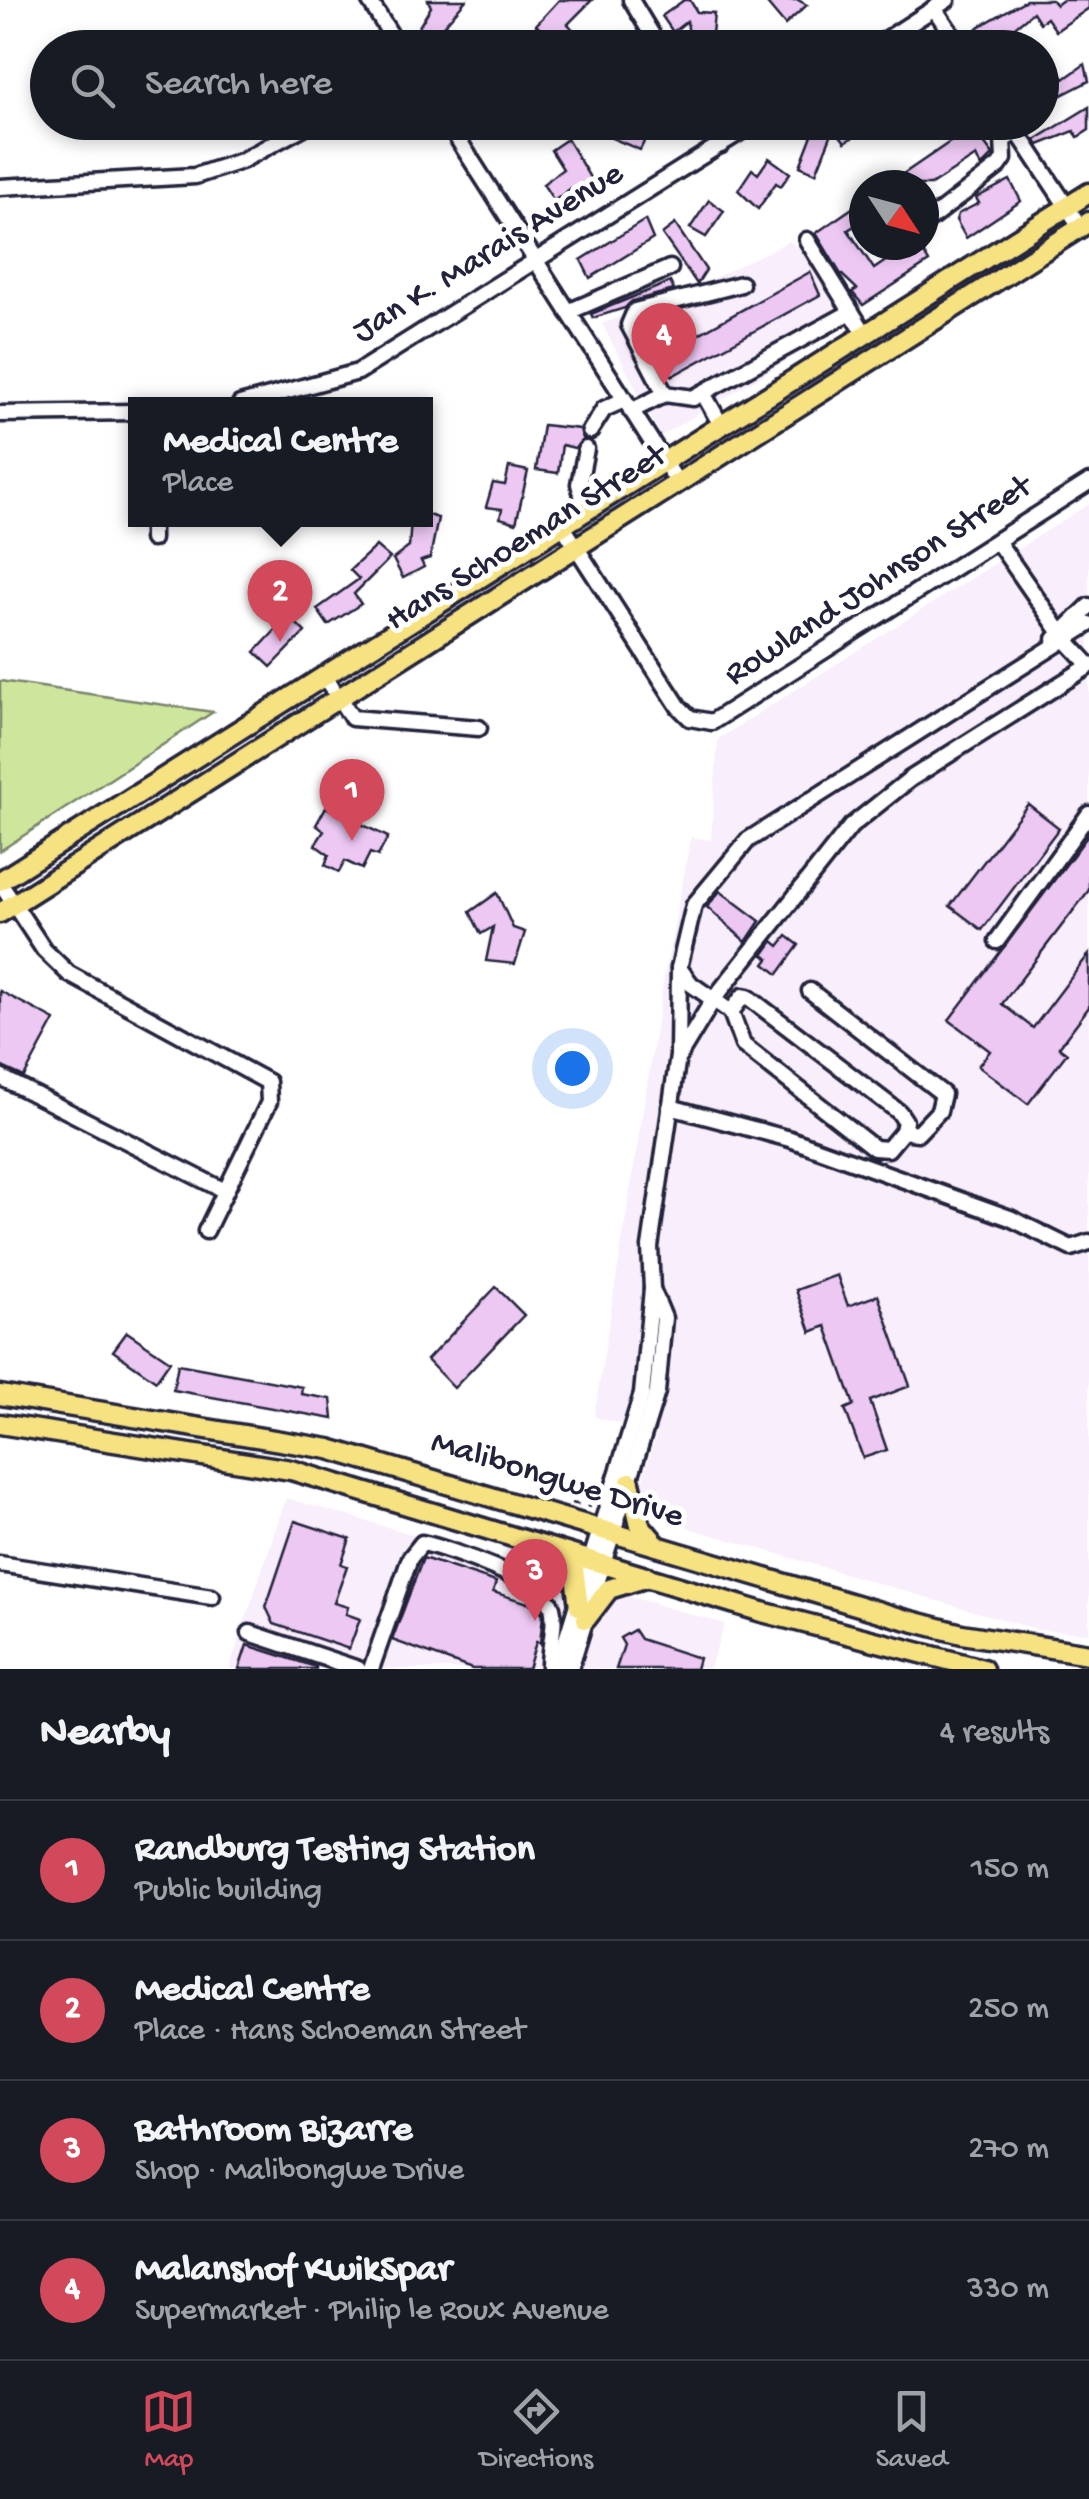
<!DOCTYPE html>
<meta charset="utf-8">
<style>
:root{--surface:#171b24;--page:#20242c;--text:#f1f3f6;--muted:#9ea1a6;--line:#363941;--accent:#d1495b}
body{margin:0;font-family:"Gochi Hand",sans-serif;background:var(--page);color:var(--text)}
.compass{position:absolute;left:849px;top:170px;width:90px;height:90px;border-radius:50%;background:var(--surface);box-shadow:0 5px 15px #0003;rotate:126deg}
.you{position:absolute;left:572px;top:1068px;width:35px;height:35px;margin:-25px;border:8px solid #fff;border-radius:50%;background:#1a73e8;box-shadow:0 0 0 15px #1a73e833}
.badge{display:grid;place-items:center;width:65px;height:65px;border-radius:50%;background:var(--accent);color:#fff;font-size:32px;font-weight:700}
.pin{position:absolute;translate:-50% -82px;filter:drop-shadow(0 2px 5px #0008)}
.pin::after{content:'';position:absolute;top:52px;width:35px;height:30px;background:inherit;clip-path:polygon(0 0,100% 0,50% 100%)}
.popup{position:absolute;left:128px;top:397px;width:305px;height:130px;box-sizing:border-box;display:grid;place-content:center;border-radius:0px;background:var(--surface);filter:drop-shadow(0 2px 8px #0005);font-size:32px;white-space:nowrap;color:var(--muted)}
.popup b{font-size:38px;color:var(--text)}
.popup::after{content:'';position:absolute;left:50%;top:100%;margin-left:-20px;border:20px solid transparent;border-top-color:var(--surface)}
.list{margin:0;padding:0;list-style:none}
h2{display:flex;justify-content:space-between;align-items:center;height:130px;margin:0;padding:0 40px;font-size:42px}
h2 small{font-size:32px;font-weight:400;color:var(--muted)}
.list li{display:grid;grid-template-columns:65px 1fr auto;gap:30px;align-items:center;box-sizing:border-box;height:140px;padding:0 40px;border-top:2px solid var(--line)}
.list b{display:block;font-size:38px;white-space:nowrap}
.list p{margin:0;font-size:32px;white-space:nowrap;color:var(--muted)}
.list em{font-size:32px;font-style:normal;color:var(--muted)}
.icon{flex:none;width:55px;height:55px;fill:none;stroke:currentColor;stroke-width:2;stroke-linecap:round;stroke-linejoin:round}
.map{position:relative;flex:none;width:1089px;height:1669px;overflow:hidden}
.search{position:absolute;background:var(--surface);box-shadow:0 5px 15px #0003;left:30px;right:30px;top:30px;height:110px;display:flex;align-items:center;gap:25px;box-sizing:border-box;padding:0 35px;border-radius:55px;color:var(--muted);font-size:38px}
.sheet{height:690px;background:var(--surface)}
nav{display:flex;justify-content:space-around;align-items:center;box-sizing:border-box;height:140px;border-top:2px solid var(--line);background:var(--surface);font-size:28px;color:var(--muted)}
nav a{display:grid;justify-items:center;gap:5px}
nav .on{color:var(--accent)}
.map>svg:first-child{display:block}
.built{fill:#f9eefb}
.green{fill:#cee69c;stroke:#78846c;stroke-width:2.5}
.building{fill:#ecc8f3;stroke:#22223b;stroke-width:2.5}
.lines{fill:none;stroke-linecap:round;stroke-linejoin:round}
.minor-casing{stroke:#22223b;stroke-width:21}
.major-casing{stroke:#22223b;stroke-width:25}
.path{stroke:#22223b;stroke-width:2.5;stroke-dasharray:8 8;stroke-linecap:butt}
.minor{stroke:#fff;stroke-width:14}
.major{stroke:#f7e281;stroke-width:18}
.labels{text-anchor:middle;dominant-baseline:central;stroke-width:10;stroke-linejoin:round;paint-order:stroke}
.street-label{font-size:35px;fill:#22223b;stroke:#fff}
</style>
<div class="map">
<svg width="1089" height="1669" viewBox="0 0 1089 1669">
<rect width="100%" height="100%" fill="#fff"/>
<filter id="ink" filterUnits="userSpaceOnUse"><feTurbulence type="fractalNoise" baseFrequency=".01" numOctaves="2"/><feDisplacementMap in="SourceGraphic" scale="20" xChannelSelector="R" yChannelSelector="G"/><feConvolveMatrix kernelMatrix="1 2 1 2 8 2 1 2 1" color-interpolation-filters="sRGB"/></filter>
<g filter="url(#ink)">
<g class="built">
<path d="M789,241L814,261L844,326L661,436L602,324L696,287Z"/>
<path d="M1089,504V1633L1038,1630L692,1529L650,1507L639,1492L657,1433L594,1417L664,978L691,837L711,840L718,739Z"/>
<path d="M286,1498L725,1624L709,1669H229Z"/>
</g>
<path class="green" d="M0,681L213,712L0,851Z"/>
<g class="building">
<path d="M428,0H466L430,41L417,30L431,7Z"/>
<path d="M559,0H592L568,24L578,35L565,48H559L536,25Z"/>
<path d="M684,0H690L697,12L714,13L712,34L720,35V48H691L687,21L673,32L662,16Z"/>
<path d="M764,0H798L807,5L785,25Z"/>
<path d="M1026,0H1052L1056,5L1063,0H1089V8L1056,31L1047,18L1040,23L1033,12L989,48L977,28Z"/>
<path d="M1085,64L1089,81L1042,105V80L1059,71L1064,79Z"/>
<path d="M1089,107V130L1078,137L1074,131L1039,145L1035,140Z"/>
<path d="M613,122H654L640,150L607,136Z"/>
<path d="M817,122H876L872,135L860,133L845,142L834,128L816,173L800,166Z"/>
<path d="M972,127L993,155L981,167L976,156L931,185H887Z"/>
<path d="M567,139L592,181L575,194L571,188L554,201L543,184L563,169L551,150Z"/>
<path d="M769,158L790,173L781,186L776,183L758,209L738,190L752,169L758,174Z"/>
<path d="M1010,180L1021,201L966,238L956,220L958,214L979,203L976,198Z"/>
<path d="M709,200L724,211L706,237L690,228Z"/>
<path d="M864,200V220L848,230L874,269L909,245H919L929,262L863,305L852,292L857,289L840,273L816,233Z"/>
<path d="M645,220L653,239L590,278L581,260Z"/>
<path d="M675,224L706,270L697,284L662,234Z"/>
<path d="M810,272L820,295L672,376L642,321L679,311L695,336Z"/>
<path d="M670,282L674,290L632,301L625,308L593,318L591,314Z"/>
<path d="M543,425L580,429L583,439L575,448L562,445L558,473L536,470Z"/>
<path d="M509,467L528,471L516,523L500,518L502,509L486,507L493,483L505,485Z"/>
<path d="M425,514L438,518L430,558L421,561L424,567L403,578L393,559L409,547L411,520H425Z"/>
<path d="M376,546L390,558L354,594L361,604L328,625L317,609L359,579L350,570Z"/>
<path d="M289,616L305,632L271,667L255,652Z"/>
<path d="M1028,804L1059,828L982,930L950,906Z"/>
<path d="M326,807L388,837L378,856L370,853L362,869L345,861L339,872L325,865L329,855L315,845L324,831L316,825Z"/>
<path d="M1089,834V890L1002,1004L1033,1028L1089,954V1007L1059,1047L1067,1053L1028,1104L978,1066L990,1051L949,1020Z"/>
<path d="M720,891L760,921L746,942L707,907Z"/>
<path d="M497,893L513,928L525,932L515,964L486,961L493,927L481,934L470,912Z"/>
<path d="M787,936L799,945L778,974L765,964L769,959L763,955L773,941L779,946Z"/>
<path d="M0,991L55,1020L24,1077L0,1066Z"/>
<path d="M837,1275L848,1306L878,1295L910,1386L870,1401L887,1450L863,1458L845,1409L854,1405L826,1326L811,1332L796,1290Z"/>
<path d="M496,1287L524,1315L454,1388L427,1360Z"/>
<path d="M127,1332L170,1361L156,1381L113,1351Z"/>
<path d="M178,1364L302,1387L301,1394L331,1399L333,1419L173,1390Z"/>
<path d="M295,1521L350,1539L341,1564L347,1566L334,1603L348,1607L346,1614L360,1619L349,1649L274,1624L266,1607Z"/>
<path d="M423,1558L496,1582L493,1592L538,1606L543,1615L540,1643L536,1642L528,1669H472L392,1640Z"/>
<path d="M634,1630L640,1639L699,1658L696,1669H616L624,1645L620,1638Z"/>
<path d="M247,1645L316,1667V1669H239Z"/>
</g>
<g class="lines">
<defs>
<g id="minor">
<path d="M369,0L399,48"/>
<path d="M631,0L660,48"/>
<path d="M934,8L961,48"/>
<path d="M873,48L947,0"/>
<path d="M447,122L678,483"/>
<path d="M707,122L721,145"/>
<path d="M1011,122L1081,228"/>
<path d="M0,187L195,176L241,161L313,122"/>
<path d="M924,224L999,166L1004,159L1003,140L1017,132"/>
<path d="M807,240L865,334"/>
<path d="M568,312L670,268"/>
<path d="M703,393L721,425"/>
<path d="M665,394L693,398L851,312"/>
<path d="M240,404L358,372L756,122"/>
<path d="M631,411L665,394L629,325L635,311L741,284"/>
<path d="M0,414L135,412"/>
<path d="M590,431L604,409L624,400"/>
<path d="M586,449L579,484L586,510"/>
<path d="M152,520V539"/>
<path d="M562,525L679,707L690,718L712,722L1089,482"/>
<path d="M997,541L1065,639L1089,665"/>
<path d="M1055,639L1089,606"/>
<path d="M324,676L352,718L479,728"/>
<path d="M0,883L44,950L69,974L268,1082L269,1102L206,1231"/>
<path d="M997,941L1089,814"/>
<path d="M810,991L943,1094L939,1111L918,1133L903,1131"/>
<path d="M731,1012L743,996L748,997L899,1112L905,1121L903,1131L888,1149L874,1148L743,1045L731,1012L691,984L679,968L694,905L748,840L1089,624"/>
<path d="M679,1056L713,1000L851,826L910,779L1089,666"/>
<path d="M0,1077L225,1191"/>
<path d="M670,1107L790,1139L1010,1218L1071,1248L1089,1242"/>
<path d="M0,1564L212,1597"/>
<path d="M250,1633L358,1669"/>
<path d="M371,1669L410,1558L422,1543C447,1548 546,1582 552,1607C557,1626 548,1649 549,1669"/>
<path d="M557,1669L642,1394L652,1289L650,1247L678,1056L679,968"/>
<path d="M570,1669L657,1392L664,1318L652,1289"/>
</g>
<g id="major">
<path d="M0,881L1089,193"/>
<path d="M0,913L1089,222"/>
<path d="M0,1395L329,1449L900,1618L962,1634L1089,1654"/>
<path d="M0,1424L291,1470L762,1612L983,1669"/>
<path d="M630,1482L640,1525L656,1544"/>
<path d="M556,1550L574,1569L579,1606"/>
<path d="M586,1619L609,1589L648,1577"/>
</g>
</defs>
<use href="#minor" class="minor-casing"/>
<use href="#major" class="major-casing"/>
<path class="path" d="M571,1503L591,1507"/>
<use href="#minor" class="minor"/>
<use href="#major" class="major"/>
</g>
</g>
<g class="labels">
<g class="street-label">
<text transform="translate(489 254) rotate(-32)">Jan K. Marais Avenue</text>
<text transform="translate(527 539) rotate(-32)">Hans Schoeman Street</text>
<text transform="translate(879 582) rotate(-33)">Rowland Johnson Street</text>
<text transform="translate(557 1481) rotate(17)">Malibongwe Drive</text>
</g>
</g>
</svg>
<svg class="compass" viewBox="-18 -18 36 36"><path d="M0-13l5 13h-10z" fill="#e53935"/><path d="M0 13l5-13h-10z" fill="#9ea1a6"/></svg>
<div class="you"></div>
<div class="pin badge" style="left:352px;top:841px">1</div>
<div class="pin badge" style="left:280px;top:642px">2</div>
<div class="popup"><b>Medical Centre</b>Place</div>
<div class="pin badge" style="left:535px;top:1621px">3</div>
<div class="pin badge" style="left:664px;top:385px">4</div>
<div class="search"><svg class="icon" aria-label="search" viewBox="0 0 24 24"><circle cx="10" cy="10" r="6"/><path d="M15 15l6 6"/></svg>Search here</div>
</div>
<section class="sheet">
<h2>Nearby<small>4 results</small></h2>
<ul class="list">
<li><span class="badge">1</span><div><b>Randburg Testing Station</b><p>Public building</p></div><em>150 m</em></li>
<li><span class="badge">2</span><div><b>Medical Centre</b><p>Place · Hans Schoeman Street</p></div><em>250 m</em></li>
<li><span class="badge">3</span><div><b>Bathroom Bizarre</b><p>Shop · Malibongwe Drive</p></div><em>270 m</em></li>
<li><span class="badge">4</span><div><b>Malanshof KwikSpar</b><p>Supermarket · Philip le Roux Avenue</p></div><em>330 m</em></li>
</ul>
</section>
<nav>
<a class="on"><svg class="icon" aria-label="map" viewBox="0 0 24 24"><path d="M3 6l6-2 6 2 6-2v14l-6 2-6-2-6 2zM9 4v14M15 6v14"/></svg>Map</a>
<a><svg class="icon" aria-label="directions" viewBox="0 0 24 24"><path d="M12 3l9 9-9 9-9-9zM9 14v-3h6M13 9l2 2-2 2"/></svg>Directions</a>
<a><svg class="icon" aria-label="saved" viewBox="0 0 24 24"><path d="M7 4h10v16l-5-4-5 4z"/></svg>Saved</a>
</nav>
